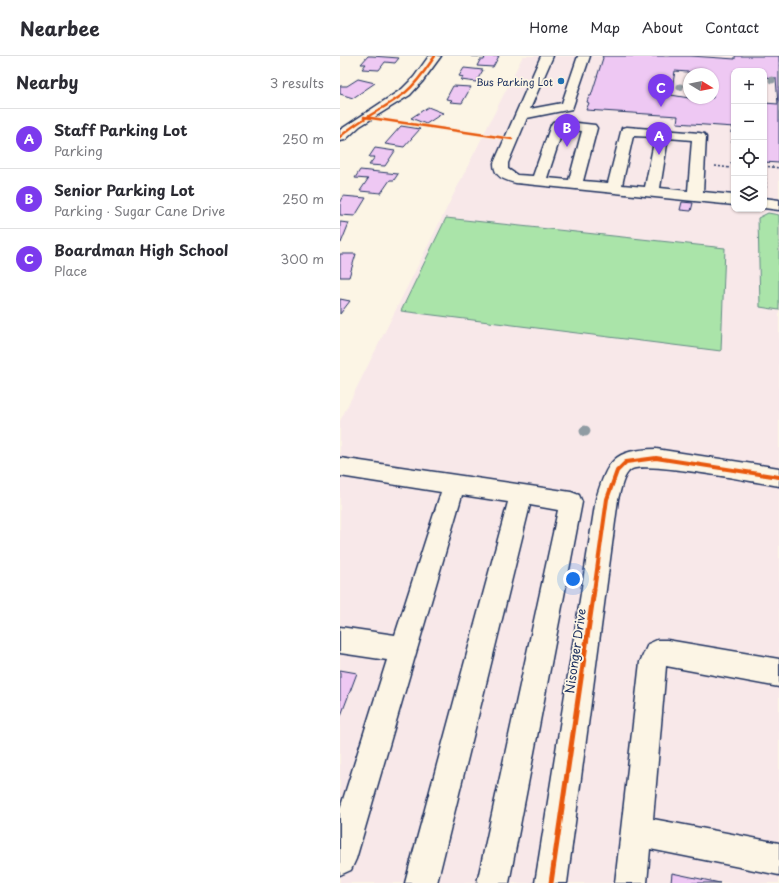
<!DOCTYPE html>
<meta charset="utf-8">
<style>
:root{--surface:#fff;--page:#f2f2f3;--text:#2b2b33;--muted:#7c7c81;--line:#e1e1e2;--accent:#7c3aed}
body{margin:0;font-family:"Playpen Sans",sans-serif;background:var(--page);color:var(--text)}
.controls{position:absolute;right:12px;top:12px;display:grid;overflow:hidden;border-radius:8px;box-shadow:0 1px 3px #0004}
.controls button{width:36px;height:36px;display:grid;place-items:center;padding:0;border:0;border-bottom:1px solid var(--line);background:var(--surface);color:var(--text);font:20px sans-serif}
.compass{position:absolute;left:343px;top:12px;width:36px;height:36px;border-radius:50%;background:var(--surface);box-shadow:0 1px 3px #0004;rotate:100deg}
.you{position:absolute;left:233px;top:523px;width:14px;height:14px;margin:-10px;border:3px solid #fff;border-radius:50%;background:#1a73e8;box-shadow:0 0 0 6px #1a73e833}
.badge{display:grid;place-items:center;width:26px;height:26px;border-radius:50%;background:var(--accent);color:#fff;font-size:13px;font-weight:700}
.pin{position:absolute;translate:-50% -33px;filter:drop-shadow(0 1px 2px #0008)}
.pin::after{content:'';position:absolute;top:21px;width:14px;height:12px;background:inherit;clip-path:polygon(0 0,100% 0,50% 100%)}
.list{margin:0;padding:0;list-style:none}
h2{display:flex;justify-content:space-between;align-items:center;height:52px;margin:0;padding:0 16px;font-size:17px}
h2 small{font-size:13px;font-weight:400;color:var(--muted)}
.list li{display:grid;grid-template-columns:26px 1fr auto;gap:12px;align-items:center;box-sizing:border-box;height:60px;padding:0 16px;border-top:1px solid var(--line)}
.list b{display:block;font-size:15px;white-space:nowrap}
.list p{margin:0;font-size:13px;white-space:nowrap;color:var(--muted)}
.list em{font-size:13px;font-style:normal;color:var(--muted)}
.icon{flex:none;width:22px;height:22px;fill:none;stroke:currentColor;stroke-width:2;stroke-linecap:round;stroke-linejoin:round}
.map{position:relative;flex:none;width:439px;height:827px;overflow:hidden}
header{display:flex;align-items:center;gap:24px;box-sizing:border-box;height:56px;padding:0 20px;background:var(--surface);border-bottom:1px solid var(--line)}
header strong{font-size:19px}
nav{display:flex;gap:22px;margin-inline-start:auto;font-size:14px}
main{display:flex}
aside{flex:1;background:var(--surface)}
.map>svg:first-child{display:block}
.built{fill:#f8e8e9;fill-rule:evenodd}
.green{fill:#aae4a9;stroke:#628a84}
.building{fill:#eec8f3;stroke:#1b2f5e;fill-rule:evenodd}
.lines{fill:none;stroke-linecap:round;stroke-linejoin:round}
.minor-casing{stroke:#1b2f5e;stroke-width:3}
.path{stroke:#1b2f5e;stroke-width:1.5;stroke-dasharray:2 2;stroke-linecap:butt}
.minor{fill:#fcf5e5;fill-rule:evenodd}
.cycleway-far2-casing{stroke:#fcf5e5;stroke-width:4}
.cycleway-far1-casing{stroke:#fcf5e5;stroke-width:6}
.cycleway-casing{stroke:#fcf5e5;stroke-width:8}
.cycleway-far2{stroke:#e8590c;stroke-width:2.5}
.cycleway-far1{stroke:#e8590c;stroke-width:4}
.cycleway{stroke:#e8590c;stroke-width:5}
.tree{fill:#909ca3}
.poi-dot{fill:#1f6fb2;stroke:#fcf5e5;stroke-width:1.5}
.labels{text-anchor:middle;dominant-baseline:central;stroke-width:3.5;stroke-linejoin:round;paint-order:stroke}
.far-poi-label{font-size:10px;fill:#1b2f5e;stroke:#fcf5e5;text-anchor:end}
.street-label{font-size:12px;fill:#1b2f5e;stroke:#fcf5e5}
</style>
<header>
<strong>Nearbee</strong>
<nav><a>Home</a><a>Map</a><a>About</a><a>Contact</a></nav>
</header>
<main>
<aside>
<h2>Nearby<small>3 results</small></h2>
<ul class="list">
<li><span class="badge">A</span><div><b>Staff Parking Lot</b><p>Parking</p></div><em>250 m</em></li>
<li><span class="badge">B</span><div><b>Senior Parking Lot</b><p>Parking · Sugar Cane Drive</p></div><em>250 m</em></li>
<li><span class="badge">C</span><div><b>Boardman High School</b><p>Place</p></div><em>300 m</em></li>
</ul>
</aside>
<div class="map">
<svg width="439" height="827" viewBox="0 0 439 827">
<rect width="100%" height="100%" fill="#fcf5e5"/>
<filter id="ink" filterUnits="userSpaceOnUse"><feTurbulence type="fractalNoise" baseFrequency=".025" numOctaves="2"/><feDisplacementMap in="SourceGraphic" scale="8" xChannelSelector="R" yChannelSelector="G"/><feConvolveMatrix kernelMatrix="1 2 1 2 8 2 1 2 1" color-interpolation-filters="sRGB"/></filter>
<g filter="url(#ink)">
<path class="built" d="M183,0H439V827H0V365ZM394,15H424V153H394ZM349,18H373V42H349Z"/>
<g class="green">
<path d="M428,157L439,159V254L420,251L418,162Z"/>
<path d="M106,162L385,192L381,295L61,255Z"/>
</g>
<g class="building">
<path d="M28,0H32L59,2L55,7L45,6L39,14L22,13L26,8H21Z"/>
<path d="M131,0H159L153,11L137,10L140,4H144L145,1Z"/>
<path d="M262,0H351L395,3V0H439V107L424,106V47L438,48L436,22L424,21V15H394V71L337,67L338,60L246,54L249,47L247,46L249,40H251L263,2ZM335,15L373,18V42H349L331,39Z"/>
<path d="M124,12L143,14L136,26L121,24L123,21L119,20Z"/>
<path d="M18,23L35,27L13,42L0,38V30H7Z"/>
<path d="M113,30L131,31L122,47L110,46L112,44L106,43Z"/>
<path d="M88,51L103,57L86,68L71,62Z"/>
<path d="M61,70L80,73L64,91L45,88Z"/>
<path d="M35,92L55,95L45,110L29,109L35,101H29Z"/>
<path d="M20,114L58,118L54,124H50L41,137L20,135L28,123L15,122Z"/>
<path d="M3,140L26,142L15,160L0,159V145Z"/>
<path d="M342,146L353,147L351,155L340,154Z"/>
<path d="M0,166L9,167L1,187H0Z"/>
<path d="M0,198H16L9,221H0Z"/>
<path d="M0,243L10,245L0,258Z"/>
<path d="M0,614L17,617L0,662Z"/>
<path d="M332,817L380,827H331Z"/>
</g>
<g class="lines">
<defs>
<g id="minor">
<path d="M89,0H101L82,26L70,39L20,70L5,84L0,85V74L62,33L74,21Z"/>
<path d="M201,0H213L190,53L222,47L238,0H250L232,53L187,62L168,107V113L177,119L193,120L211,69L213,66L218,65L255,69L257,72L243,125L268,127L282,72L287,71L359,77L364,78L366,81L363,136L394,139V149L176,127C164,124 154,121 154,107ZM223,73L242,75L229,124L207,122ZM293,80L315,81L305,131L282,129ZM328,82L352,84L348,135L320,132Z"/>
<path d="M424,142L439,144V154L424,152Z"/>
<path d="M316,393L439,412V430C415,426 308,405 292,413C283,418 281,433 278,443L227,827H195L256,443C268,404 273,394 316,393Z"/>
<path d="M0,402L231,436L239,439L242,446L169,827H137L218,454L190,449L97,827H65L168,446L122,439L16,803L11,814L0,819V753L47,604L0,597V571L55,579L101,436L0,420Z"/>
<path d="M317,584H327L439,603V631L326,610L313,763L439,787V819L310,793L307,827H275L300,606L308,588Z"/>
</g>
</defs>
<use href="#minor" class="minor-casing"/>
<g class="path">
<path d="M391,77L393,71"/>
<path d="M391,86H394"/>
<path d="M425,106L426,133"/>
<path d="M390,107L394,108"/>
<path d="M375,110L390,112"/>
<path d="M424,110L439,112"/>
</g>
<use href="#minor" class="minor"/>
<defs>
<g id="cycleway-far2">
<path d="M24,61L172,83"/>
<path d="M0,81C20,62 45,53 66,36C78,26 86,13 95,0"/>
</g>
<path id="cycleway-far1" d="M254,535L267,443L277,415L286,406L316,402L439,421"/>
<path id="cycleway" d="M211,827L254,534"/>
</defs>
<use href="#cycleway-far2" class="cycleway-far2-casing"/>
<use href="#cycleway-far1" class="cycleway-far1-casing"/>
<use href="#cycleway" class="cycleway-casing"/>
<use href="#cycleway-far2" class="cycleway-far2"/>
<use href="#cycleway-far1" class="cycleway-far1"/>
<use href="#cycleway" class="cycleway"/>
</g>
<g class="tree">
<circle cx="432" cy="24" r="3.5"/>
<circle cx="340" cy="31" r="3.5"/>
<circle cx="245" cy="375" r="5.5"/>
</g>
</g>
<circle class="poi-dot" cx="221" cy="25" r="4"/>
<g class="labels">
<g class="far-poi-label">
<text x="213" y="25">Bus Parking Lot</text>
</g>
<g class="street-label">
<text transform="translate(235 595) rotate(-82)">Nisonger Drive</text>
</g>
</g>
</svg>
<div class="controls">
<button>+</button>
<button>−</button>
<button><svg class="icon" aria-label="locate" viewBox="0 0 24 24"><circle cx="12" cy="12" r="6"/><path d="M12 2v4M12 18v4M2 12h4M18 12h4"/></svg></button>
<button><svg class="icon" aria-label="layers" viewBox="0 0 24 24"><path d="M12 4l9 5-9 5-9-5zM3 14l9 5 9-5"/></svg></button>
</div>
<svg class="compass" viewBox="-18 -18 36 36"><path d="M0-13l5 13h-10z" fill="#e53935"/><path d="M0 13l5-13h-10z" fill="#7c7c81"/></svg>
<div class="you"></div>
<div class="pin badge" style="left:319px;top:99px">A</div>
<div class="pin badge" style="left:227px;top:91px">B</div>
<div class="pin badge" style="left:321px;top:51px">C</div>
</div>
</main>
